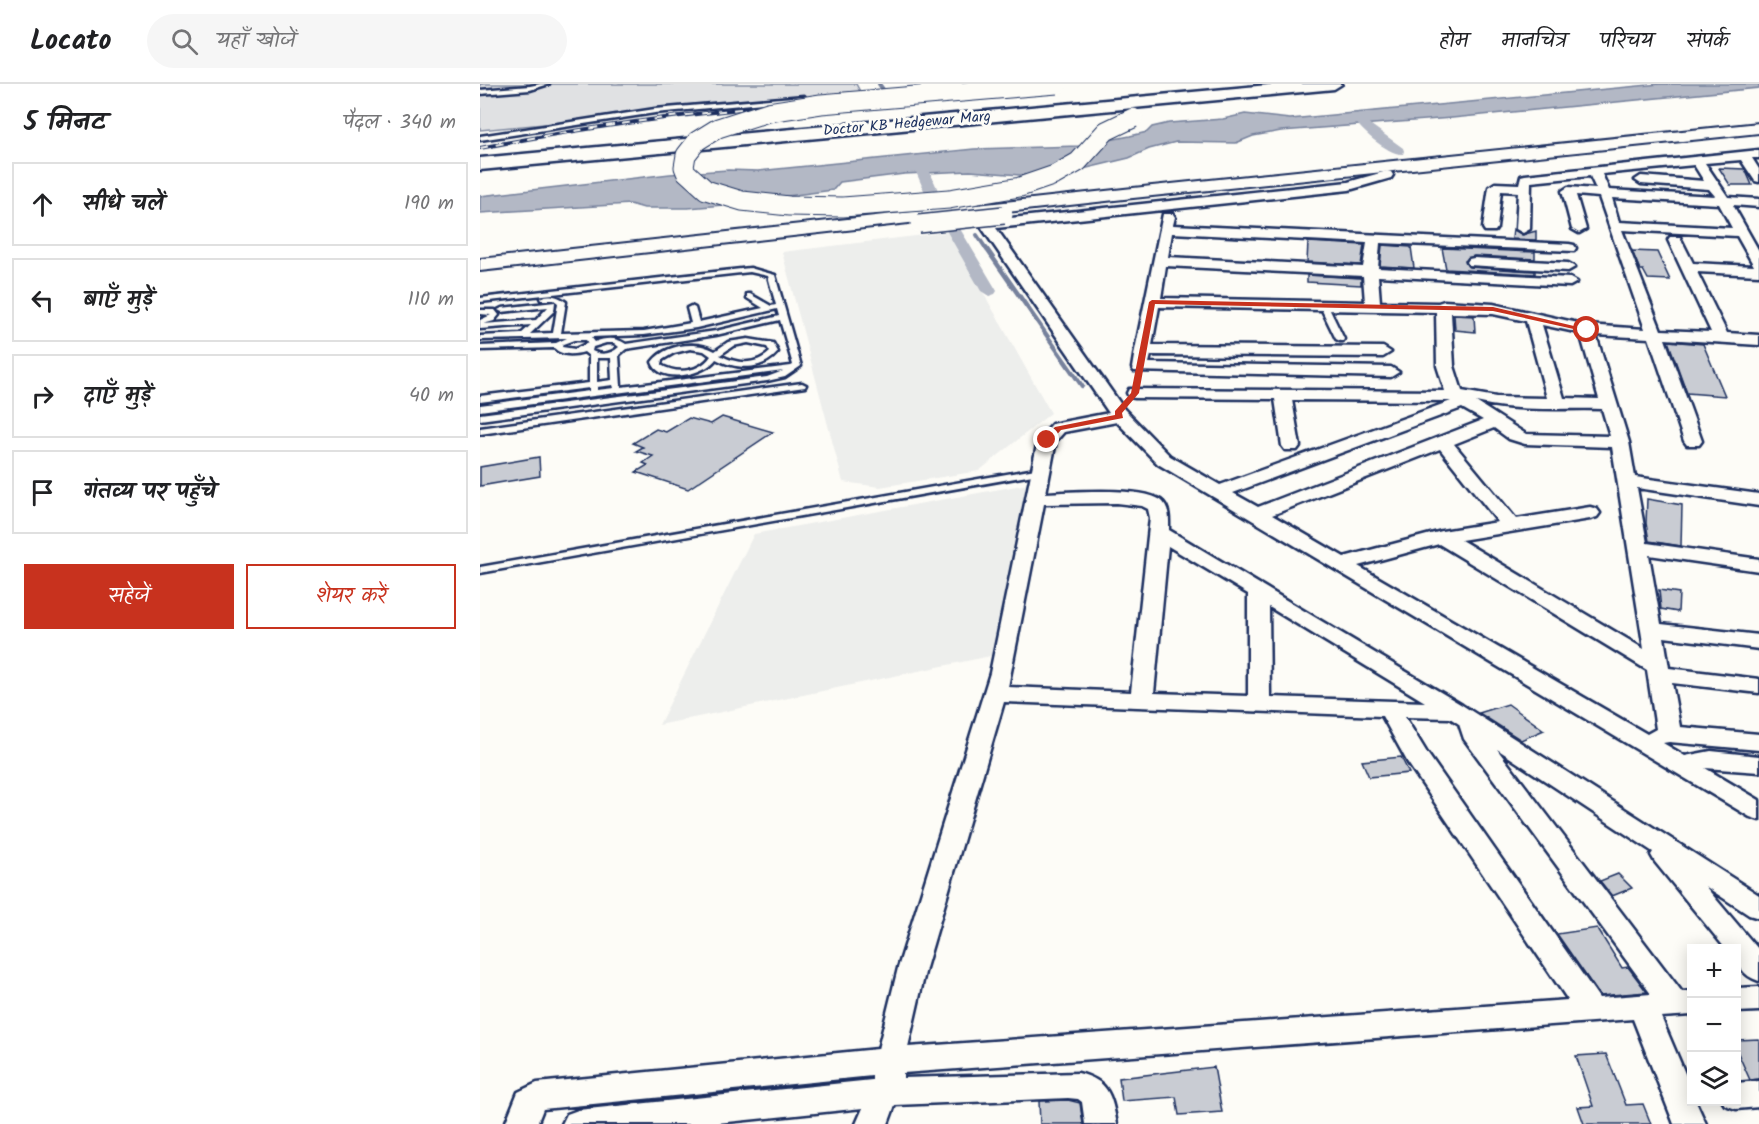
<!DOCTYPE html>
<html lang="hi">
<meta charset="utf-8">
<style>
:root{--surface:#fff;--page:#f6f6f6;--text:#202124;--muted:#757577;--line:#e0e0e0;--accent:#c8321e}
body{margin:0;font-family:Kalam,"Playpen Sans Deva",sans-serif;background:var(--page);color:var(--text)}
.controls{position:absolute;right:18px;bottom:18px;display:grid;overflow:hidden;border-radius:0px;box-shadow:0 3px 15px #0003}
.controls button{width:54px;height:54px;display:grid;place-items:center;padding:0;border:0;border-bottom:2px solid var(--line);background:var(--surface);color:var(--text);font:30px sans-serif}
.stop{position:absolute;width:18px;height:18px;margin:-14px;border:4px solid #c8321e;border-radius:50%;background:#fff}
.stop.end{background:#c8321e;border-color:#fff;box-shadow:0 2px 6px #0008}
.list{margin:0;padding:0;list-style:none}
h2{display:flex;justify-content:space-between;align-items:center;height:78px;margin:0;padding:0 24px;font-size:26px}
h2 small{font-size:20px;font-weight:400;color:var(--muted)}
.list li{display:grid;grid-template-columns:39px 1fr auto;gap:18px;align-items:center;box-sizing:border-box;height:84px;margin:0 12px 12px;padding:0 12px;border:2px solid var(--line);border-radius:0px}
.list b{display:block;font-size:22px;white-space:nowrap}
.list em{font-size:20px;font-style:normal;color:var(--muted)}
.actions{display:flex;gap:12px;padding:18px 24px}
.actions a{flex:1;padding:14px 0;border:2px solid var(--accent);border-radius:0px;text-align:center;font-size:21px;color:var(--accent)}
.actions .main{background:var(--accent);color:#fff}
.icon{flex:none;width:33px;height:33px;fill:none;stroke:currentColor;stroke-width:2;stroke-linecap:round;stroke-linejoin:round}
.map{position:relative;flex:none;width:1279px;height:1040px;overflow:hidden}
header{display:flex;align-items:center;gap:36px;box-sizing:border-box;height:84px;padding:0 30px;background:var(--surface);border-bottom:2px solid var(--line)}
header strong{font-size:28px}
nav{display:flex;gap:33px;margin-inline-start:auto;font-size:21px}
.search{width:420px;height:54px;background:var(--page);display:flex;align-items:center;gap:15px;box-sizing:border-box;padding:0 21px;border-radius:33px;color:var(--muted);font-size:22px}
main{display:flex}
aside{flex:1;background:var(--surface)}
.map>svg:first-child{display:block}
.built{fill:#edeeec}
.green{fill:#e0e1e3;stroke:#7e88a0;stroke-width:1.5}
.water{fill:#b3b8c5;stroke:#76819c;stroke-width:1.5}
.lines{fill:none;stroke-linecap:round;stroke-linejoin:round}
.stream-far1{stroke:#76819c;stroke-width:4}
.stream{stroke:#76819c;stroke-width:4.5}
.canal{fill:#b3b8c5;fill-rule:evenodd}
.building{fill:#c9ccd3;stroke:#1b2f5e;stroke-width:1.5}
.lane-casing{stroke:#1b2f5e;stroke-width:5}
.street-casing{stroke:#1b2f5e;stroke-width:5}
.secondary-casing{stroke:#1b2f5e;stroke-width:4}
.highway-casing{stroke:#1b2f5e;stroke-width:5}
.lane{fill:#fdfcf7;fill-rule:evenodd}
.street{fill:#fdfcf7;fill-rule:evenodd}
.secondary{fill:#fdfcf7;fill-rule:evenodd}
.highway{fill:#fdfcf7;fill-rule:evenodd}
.rail-casing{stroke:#1b2f5e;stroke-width:4}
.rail{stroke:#fdfcf7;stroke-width:2;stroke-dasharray:8;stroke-linecap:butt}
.secondary-bridge-casing{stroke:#1b2f5e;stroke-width:20;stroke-linecap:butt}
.highway-bridge-casing{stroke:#1b2f5e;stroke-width:21;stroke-linecap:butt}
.secondary-bridge{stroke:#fdfcf7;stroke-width:17}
.highway-bridge{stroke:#fdfcf7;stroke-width:19}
.route{fill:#c8321e}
.labels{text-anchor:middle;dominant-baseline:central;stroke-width:6;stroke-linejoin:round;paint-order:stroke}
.far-street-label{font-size:15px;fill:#1b2f5e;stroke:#fdfcf7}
</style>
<header>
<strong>Locato</strong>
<div class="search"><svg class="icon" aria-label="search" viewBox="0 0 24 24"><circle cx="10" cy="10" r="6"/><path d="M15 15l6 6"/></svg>यहाँ खोजें</div>
<nav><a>होम</a><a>मानचित्र</a><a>परिचय</a><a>संपर्क</a></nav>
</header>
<main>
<aside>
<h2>5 मिनट<small>पैदल · 340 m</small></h2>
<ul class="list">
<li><svg class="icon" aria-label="ahead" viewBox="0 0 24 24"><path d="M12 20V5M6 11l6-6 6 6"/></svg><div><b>सीधे चलें</b></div><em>190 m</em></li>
<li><svg class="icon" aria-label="left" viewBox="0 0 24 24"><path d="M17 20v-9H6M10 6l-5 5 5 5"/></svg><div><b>बाएँ मुड़ें</b></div><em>110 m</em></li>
<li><svg class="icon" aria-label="right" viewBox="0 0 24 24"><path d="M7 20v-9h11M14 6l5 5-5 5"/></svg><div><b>दाएँ मुड़ें</b></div><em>40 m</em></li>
<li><svg class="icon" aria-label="arrive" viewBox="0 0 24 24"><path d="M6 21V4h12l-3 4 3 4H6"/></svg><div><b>गंतव्य पर पहुँचे</b></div></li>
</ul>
<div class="actions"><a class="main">सहेजें</a><a>शेयर करें</a></div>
</aside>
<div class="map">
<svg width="1279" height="1040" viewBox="0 0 1279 1040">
<rect width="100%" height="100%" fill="#fdfcf7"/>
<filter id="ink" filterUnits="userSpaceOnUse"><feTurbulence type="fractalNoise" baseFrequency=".0167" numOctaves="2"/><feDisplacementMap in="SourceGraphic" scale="12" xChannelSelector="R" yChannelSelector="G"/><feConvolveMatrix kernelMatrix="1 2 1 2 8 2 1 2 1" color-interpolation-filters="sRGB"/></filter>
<g filter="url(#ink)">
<g class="built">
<path d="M469,148L571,329L499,387L400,403L363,398L302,168Z"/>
<path d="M559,398L525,569L179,641L274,450Z"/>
</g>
<path class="green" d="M0,0H376L382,11L0,46Z"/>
<path class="water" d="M1180,0H1279V4L972,34L801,47L773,52L756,59L696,58L669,65L649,74L603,85L567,90L540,91L490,87L424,90L360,98L353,106L307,112L291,117L208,124H164L150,120L0,129V112L190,90L248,86L278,87L494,65L599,62L650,52L667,48L672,43L689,39L743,35L765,30L810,35Z"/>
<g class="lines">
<g class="stream-far1">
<path d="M399,0L408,12"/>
<path d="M497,151L507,166"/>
</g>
<path class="stream" d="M506,164L602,302"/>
<g class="canal">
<path d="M879,29L883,30L887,38L923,64L924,67L923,70C910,72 878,45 873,33Z"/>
<path d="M440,77L447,81L460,111L517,207L515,210L509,212L501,207L446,111L433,81Z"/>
</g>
</g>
<g class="building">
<path d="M1239,84L1265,85L1272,101H1250Z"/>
<path d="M1033,145L1042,151L1056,147V156L1032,155Z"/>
<path d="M828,158L884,161L881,181L827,178Z"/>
<path d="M902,161L931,163L934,184L900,182Z"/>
<path d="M962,164L1055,168V175L994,172L985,177L989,183L1055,187V190L966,185Z"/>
<path d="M1152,167L1177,168L1190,196L1168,195L1163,186H1160Z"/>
<path d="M827,191L881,194V201L827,198Z"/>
<path d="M974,231L994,232L995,248L975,246Z"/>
<path d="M1188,257L1223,260L1245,312L1207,309Z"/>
<path d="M242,333L293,348L208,405L156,388L168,381L163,379L173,372L156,367L163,363L153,359L176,345L186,348L209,334L231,340Z"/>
<path d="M59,373L60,392L0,402V383Z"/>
<path d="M1167,415L1202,421L1201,462L1169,457L1166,439Z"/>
<path d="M1179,506L1199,509L1198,528L1181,525Z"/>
<path d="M1028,620L1064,646L1041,656L999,629Z"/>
<path d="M921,673L929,689L889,693L882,677Z"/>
<path d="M1138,790L1152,804L1132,812L1120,797Z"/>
<path d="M1117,844L1142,884L1148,883L1167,908L1120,912L1077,850Z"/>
<path d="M1279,955V995L1270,996L1257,967V956Z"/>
<path d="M1126,970L1146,1021L1163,1020L1171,1040H1104L1098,1023L1113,1022L1096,972Z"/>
<path d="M734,983L742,1028L699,1031L696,1013L642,1017L639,994Z"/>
<path d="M588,1016L600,1019L603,1040H560L559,1017Z"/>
</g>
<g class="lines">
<defs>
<g id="lane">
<path d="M60,0H69L50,6L0,10V6L50,2Z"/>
<path d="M324,12L326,15L175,29L0,56V52L175,25Z"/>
<path d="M270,184L295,191L321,282L305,293L287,297L0,336V330L287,293L303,287L0,327V321L109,307V304L0,318V312L109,299V272L104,268C94,271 82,272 74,264L0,266V262L76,259L87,254L0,256V252L41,250L51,241L0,245V236L11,231L0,230V226H15L19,231L14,237L3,240L56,236L68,223L22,228L18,226L22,224L75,218L74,227L50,250L73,249L78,219L74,216H61L60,214C68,209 79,212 86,218L81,249L164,247L211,239L207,224L211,222L215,224L219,238L283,224L267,214V210H270L291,222L296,221L288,192L270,188L0,218V214ZM297,225L299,232L236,247L146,260C135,253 126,254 115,258L111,253L164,251L216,244ZM300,236L313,281L311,282L141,303L139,271L146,265L236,251ZM94,256H106L108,259L95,265L82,263L83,260ZM126,259H134L139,263C131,270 122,272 112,267L113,263ZM117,274H131L132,296L117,298ZM133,301L134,304L117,306V303Z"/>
<path d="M840,218L847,220L864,255L863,257H860L856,255L839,220Z"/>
<path d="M268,255L293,259L298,268C282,287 257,286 236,275C225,291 179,301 172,278C185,260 217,256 235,267L248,258ZM268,259L287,263L290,268C276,282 256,280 240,271L253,262ZM210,265L224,267L231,272C220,288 197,291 181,281L182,276L194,269Z"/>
<path d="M322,299L326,301L325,303L0,350V344Z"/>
<path d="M561,384L566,387L564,389L0,489V483Z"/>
</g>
<g id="street">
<path d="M1279,66V74H1272L1279,85V98L1275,97L1261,76L1225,79L1248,113L1279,115V123L1253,121L1279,167V191L1217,188L1247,249L1279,251V261L1185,255L1222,357L1219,361H1207L1204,357L1169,254L1116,251L1149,358L1155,393L1279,410V422L1157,404L1167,459L1279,475V487L1169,471L1181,540L1279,551V565L1184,553L1189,584L1279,595V609L1192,599L1200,643L1279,650V666L1189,658L1183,659L1205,672L1231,667L1279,672V688L1225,684L1279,716V736L1270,733L678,380L637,338L584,348L576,357L566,409C590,408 667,402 683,418C690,426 689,436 689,446L982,621L1279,811V834L1269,831L1225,802L1279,866V897C1263,892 1256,881 1256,864H1245L1175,778L1171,771L1173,768L1017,665L1202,908L1212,907V931L1181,933L1212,1006V1018H1216L1226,1040H1194L1153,935L423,989V994L598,989C629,997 631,1010 637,1040H605L602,1018L598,1015L588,1014L415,1021L408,1040H376L383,1024L228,1040H82L87,1030L98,1026L392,996V992L63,1025L57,1040H25L38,1008L57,999L398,965L418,884L510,589L558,356L572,340L629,329L500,141L496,131L498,128L519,123L524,124L526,127L524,130L510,133L512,136L868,98L907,87L911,88L913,91L911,94L869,106L516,144L644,325L690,372L740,401L971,317L812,316L820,362L817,366H805L802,362L795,315L655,314L649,313L647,309L649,305L965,307L957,282L956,228L679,223L672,261L903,263L911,268L903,273L671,271L669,279L911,283L919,288L911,293L654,287L652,284L655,266L683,130H693L695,133L693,141L1089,160L1094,161L1096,164L1094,167L900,159L898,184L1090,194L1097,198L1090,202L898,192L900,218L958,219L964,217L1013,220L1107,241L1165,245L1119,113L1096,111L1106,145L1099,149L1092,145L1082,107L1088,103L1116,105L1110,92L1051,98L1050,145L1043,149L1036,145L1038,108L1021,107L1017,144L1015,147H1005L1003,144L1009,103L1015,99L1039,100L1041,92L1045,91ZM1214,81L1224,97L1161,92L1155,96L1161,100L1229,105L1235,112L1129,106L1122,90ZM1132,114L1239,120L1252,144L1139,138ZM1142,146L1257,152L1274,182L1213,179L1200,153H1190L1188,156L1231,248L1181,246ZM692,149L887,159L883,183L688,173ZM686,182L883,192L885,218L681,214ZM971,229L1013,230L1046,237L1067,314L1016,313L982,307L974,282ZM1062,241L1100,249L1119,315L1084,314ZM996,318C1037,328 1080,324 1122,325L1130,352L1046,350ZM982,324L1003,336L778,423L753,409ZM1014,344L1029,355L1045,360L1132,363L1164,565L981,456L1110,435L1117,433L1120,429L1117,425L1110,423L1036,435L974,360ZM960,365L1018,438L962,447L864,473L792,431ZM637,419L662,422L668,425L670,434L651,608L528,603L564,420ZM959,460L1167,586L1176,645L1167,650L878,482ZM688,462L768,510V612L674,609ZM789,523L945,618L790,613ZM524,618L902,632L928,679L1088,916L428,963L446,884ZM925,633L970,634L979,640L984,655L1171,910L1119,914L947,669Z"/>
<path d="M994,174L1088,179L1095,183L1088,187L989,181L987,178L989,175Z"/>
<path d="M1279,903V927L1256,928V904Z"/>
<path d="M1279,997V1023L1256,1025L1245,1021L1243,1018H1256V999Z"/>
</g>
<path id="secondary" d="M1279,39V49L653,114L0,187V175L653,104Z"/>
<path id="highway" d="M800,0H862L854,5L0,86V74Z"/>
</defs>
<use href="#lane" class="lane-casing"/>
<use href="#street" class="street-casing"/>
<use href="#secondary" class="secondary-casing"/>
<use href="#highway" class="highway-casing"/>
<use href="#lane" class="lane"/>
<use href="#street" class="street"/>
<use href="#secondary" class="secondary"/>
<use href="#highway" class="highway"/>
<defs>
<path id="rail" d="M0,64C178,28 358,15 538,0"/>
</defs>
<use href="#rail" class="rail-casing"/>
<use href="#rail" class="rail"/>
<defs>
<path id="secondary-bridge" d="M439,140L524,131"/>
<path id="highway-bridge" d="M577,0L341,20L288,28L238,44L217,57L206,71L204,83L206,88L226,106L262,117L309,122L363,123L469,115L540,103L575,91L598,78L626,47L653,34"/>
</defs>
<use href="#secondary-bridge" class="secondary-bridge-casing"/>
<use href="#highway-bridge" class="highway-bridge-casing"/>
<use href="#secondary-bridge" class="secondary-bridge"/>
<use href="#highway-bridge" class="highway-bridge"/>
</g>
</g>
<path class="route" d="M672,216L1013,223L1111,246L1107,248L1013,227L675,220L659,309L642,329L643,334L581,346L570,358H564V354L575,343L635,331V327L651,309L669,218Z"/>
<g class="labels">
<g class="far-street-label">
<text transform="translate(427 40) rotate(-5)">Doctor KB Hedgewar Marg</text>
</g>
</g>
</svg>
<div class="controls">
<button>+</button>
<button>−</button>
<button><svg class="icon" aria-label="layers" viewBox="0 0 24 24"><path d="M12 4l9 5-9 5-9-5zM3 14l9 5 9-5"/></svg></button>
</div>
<div class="stop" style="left:1107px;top:246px"></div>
<div class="stop end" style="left:567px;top:356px"></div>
</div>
</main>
